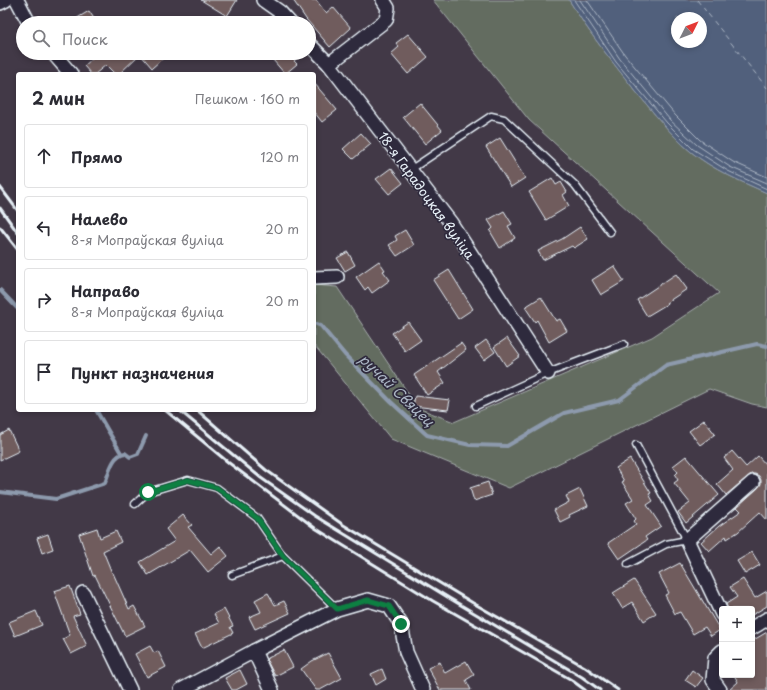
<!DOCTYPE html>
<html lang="ru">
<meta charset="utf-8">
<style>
:root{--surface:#fff;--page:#f2f2f3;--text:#2b2b33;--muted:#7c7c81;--line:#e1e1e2}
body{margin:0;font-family:"Playpen Sans",sans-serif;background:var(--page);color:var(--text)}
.controls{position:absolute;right:12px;bottom:12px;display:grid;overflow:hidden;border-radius:4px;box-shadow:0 2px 6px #0003}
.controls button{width:36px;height:36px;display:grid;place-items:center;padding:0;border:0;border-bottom:1px solid var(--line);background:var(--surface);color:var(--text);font:20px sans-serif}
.compass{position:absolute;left:671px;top:12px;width:36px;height:36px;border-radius:50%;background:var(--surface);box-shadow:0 2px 6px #0003;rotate:48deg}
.stop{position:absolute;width:12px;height:12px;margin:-9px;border:3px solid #0b8043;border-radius:50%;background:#fff}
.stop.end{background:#0b8043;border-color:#fff;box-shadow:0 1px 4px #0008}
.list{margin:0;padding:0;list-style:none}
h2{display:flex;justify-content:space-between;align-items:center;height:52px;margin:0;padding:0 16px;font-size:17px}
h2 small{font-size:13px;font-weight:400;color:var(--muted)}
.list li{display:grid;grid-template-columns:26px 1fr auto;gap:12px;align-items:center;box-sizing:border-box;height:64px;margin:0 8px 8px;padding:0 8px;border:1px solid var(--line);border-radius:4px}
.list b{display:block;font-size:15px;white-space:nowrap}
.list p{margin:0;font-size:13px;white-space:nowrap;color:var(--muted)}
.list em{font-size:13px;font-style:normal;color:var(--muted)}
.icon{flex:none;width:22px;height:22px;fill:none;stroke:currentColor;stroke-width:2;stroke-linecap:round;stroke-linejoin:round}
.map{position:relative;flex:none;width:767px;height:690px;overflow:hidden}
.search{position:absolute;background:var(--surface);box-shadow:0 2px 6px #0003;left:16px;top:16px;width:300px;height:44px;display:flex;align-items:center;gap:10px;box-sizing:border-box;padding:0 14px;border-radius:22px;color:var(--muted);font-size:15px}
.panel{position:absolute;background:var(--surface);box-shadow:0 2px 6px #0003;left:16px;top:72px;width:300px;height:340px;border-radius:4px}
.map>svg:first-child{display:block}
.green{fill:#636c60;stroke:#a6aeac}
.water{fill:#51607b;stroke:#8d9aad;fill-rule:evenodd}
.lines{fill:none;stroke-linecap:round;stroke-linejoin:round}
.shore{stroke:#acb7c6;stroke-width:1}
.stream{stroke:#8d9aad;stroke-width:4}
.ferry{stroke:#acb7c6;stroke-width:1;stroke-dasharray:5 4;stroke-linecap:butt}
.building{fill:#705c5d;stroke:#e8f1f8}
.lane-casing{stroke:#e8f1f8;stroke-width:9}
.street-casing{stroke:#e8f1f8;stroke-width:16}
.lane{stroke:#2f2a3d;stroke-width:6}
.street{stroke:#2f2a3d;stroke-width:13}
.rail{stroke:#e8f1f8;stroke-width:3}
.route{stroke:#0b8043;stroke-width:5}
.labels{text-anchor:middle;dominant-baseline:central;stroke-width:3.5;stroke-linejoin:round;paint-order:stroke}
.street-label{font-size:13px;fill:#e8f1f8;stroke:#2f2a3d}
.water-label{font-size:14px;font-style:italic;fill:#acb7c6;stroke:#2f2a3d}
</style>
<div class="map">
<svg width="767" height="690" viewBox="0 0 767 690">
<rect width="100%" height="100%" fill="#423947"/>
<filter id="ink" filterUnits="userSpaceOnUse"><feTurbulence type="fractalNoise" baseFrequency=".025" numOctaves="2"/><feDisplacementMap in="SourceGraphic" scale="8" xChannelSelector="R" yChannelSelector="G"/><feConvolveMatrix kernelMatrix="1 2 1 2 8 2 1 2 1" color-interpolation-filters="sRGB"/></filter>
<g filter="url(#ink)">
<path class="green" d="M433,0H569C589,33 613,63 637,93C654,113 670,134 690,151C713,170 740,181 767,193V407L752,404L709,389L509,488L391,439L314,345V285L337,287L418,408L454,422L652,337L719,293L529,120Z"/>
<path class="water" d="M569,0H767V193C740,181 713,170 690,151C670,134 654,113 637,93C613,63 589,33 569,0ZM677,18H701V42H677Z"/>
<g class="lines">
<g class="shore">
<path d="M574,0L616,62L667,123L693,149L728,171L767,189"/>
<path d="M580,0L620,59L670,120L697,145L730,167L767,183"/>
<path d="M587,0L625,55L675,115L700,140L733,162L767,177"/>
</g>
<g class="stream">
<path d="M0,290L18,309"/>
<path d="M314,323L321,326L345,355L391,402L427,435L470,445L507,446L564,413L619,400L666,365L757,344L767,346"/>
<path d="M96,410L121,453"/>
<path d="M0,492L56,499L105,483C109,473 112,455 125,453L130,457L138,454L146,436"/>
</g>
<path class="ferry" d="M697,0L767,88"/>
</g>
<g class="building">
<path d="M201,0H237L227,16Z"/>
<path d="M293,0H316L326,13L333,7L351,28L330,47L306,19Z"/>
<path d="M89,11L97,23H69Z"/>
<path d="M408,34L428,57L408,74L391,54L399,47L396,43Z"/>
<path d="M99,53H169L152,68L140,54L119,74H115L106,65L95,74H91L84,66Z"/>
<path d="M267,53H303L294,61L297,64L285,74Z"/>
<path d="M314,83L337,110L322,122L314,112Z"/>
<path d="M420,103L442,130L425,144L403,117Z"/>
<path d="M361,133L371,144L353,159L343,149Z"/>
<path d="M500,138L525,178L511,187L486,147Z"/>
<path d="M391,168L403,183L389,194L376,179Z"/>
<path d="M552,178L556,185L561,182L567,192L563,195L569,206L546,220L529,192Z"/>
<path d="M504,211L512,224L508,226L515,238L500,248L490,231L493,228L488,220Z"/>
<path d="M580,227L588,239L574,248L572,246L543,260L538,251L562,239Z"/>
<path d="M405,230L414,245L397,256L389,245L397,240L395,236Z"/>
<path d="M348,252L355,265L345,271L337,258Z"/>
<path d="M379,261L385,270L383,271L390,280L372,293L368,287L365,290L356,277Z"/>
<path d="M614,266L624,281L601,295L592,280Z"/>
<path d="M449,270L473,309L458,319L433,280Z"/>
<path d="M676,274L687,289L666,303L667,304L647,316L637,300Z"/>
<path d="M541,297L556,321L560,319L567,331L549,342L537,320L535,322L525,307Z"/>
<path d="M408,322L421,340L405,351L392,333Z"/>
<path d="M507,338L520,356L506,366L494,347Z"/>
<path d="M486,340L495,352L484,360L475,348Z"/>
<path d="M461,343L466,350L438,372L445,383L427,395L414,375Z"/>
<path d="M415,396L450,400L448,410L413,406Z"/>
<path d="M704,420L715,434L700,445L689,431Z"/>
<path d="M9,430L19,451L0,460V435Z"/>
<path d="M732,451L746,467L758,456L767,466V520L760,512L738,532L727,539L726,536L709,551L701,542L719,526L741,511L737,507L758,488L761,484V480L759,476L755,474H751L726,495L717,484L733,470L724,458Z"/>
<path d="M686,456L719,495L686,523L678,512L690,503L674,483L678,480L675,475L678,472L673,466Z"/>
<path d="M630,459L651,493L649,494L653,501L647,505L661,526L645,537L647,540L619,559L608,543L636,524L634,521L636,519L626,503L633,499L622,482L624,481L616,468Z"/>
<path d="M488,482L492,495L474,501L470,488Z"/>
<path d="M580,489L588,506L569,515L570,517L560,522L554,510L569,502L566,496Z"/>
<path d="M183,515L192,525L188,527L211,554L220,546L228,556L208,572L190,550L148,575L140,562L175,541L166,529Z"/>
<path d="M97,528L100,538L116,531L121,542L103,551L112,573H113L129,609L134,606L145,626L125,636L95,575L93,576L79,534Z"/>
<path d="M48,534L53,549L42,553L37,538Z"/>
<path d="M752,552L760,565L745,574L737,561Z"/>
<path d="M680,563L720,630L711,636L705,627L693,634L680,612L675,614L665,595L669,593L659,574Z"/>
<path d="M743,579L755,598L767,591V606L752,615V609H728L726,604L737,597L730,587Z"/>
<path d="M634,580L656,613L644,621L632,602L622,608L613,593Z"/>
<path d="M70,586L80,614L73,616L87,646L71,654L63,639L70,635L54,591Z"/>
<path d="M268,593L275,605L284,601L290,613L255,629L249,617L261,612L255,600Z"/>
<path d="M224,609L233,626L230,627L233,633L202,648L195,634L219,623L214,614Z"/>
<path d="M36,611L42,625L15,636L9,622Z"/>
<path d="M767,632V690H729L738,682L734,675H752V641Z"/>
<path d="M150,646L154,653L158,651L166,667L147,677L135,654Z"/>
<path d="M284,650L293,667L275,676L266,659Z"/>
<path d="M328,653L342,678L320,690H316L301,669L312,661Z"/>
<path d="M466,661L474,675L466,680L471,690H440L428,668L440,662L445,673Z"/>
<path d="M382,669L386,679L376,685L371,674Z"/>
<path d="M240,670L247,684L236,690H232L225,678Z"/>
<path d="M692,670L703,678L696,687L685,680Z"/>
</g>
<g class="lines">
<defs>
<g id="lane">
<path d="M410,170L491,116L504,119L575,185L610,232"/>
<path d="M476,406L548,373L624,344"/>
<path d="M135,504L148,492L188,480L217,488L257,518L283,556L337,609"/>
<path d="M628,564L666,544L687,540L636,445"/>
<path d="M232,575L283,556"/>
</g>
<g id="street">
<path d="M17,0L29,23"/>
<path d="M263,0L280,12L290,23"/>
<path d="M0,3L6,0"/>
<path d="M309,44L329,64L451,223L548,373"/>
<path d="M53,53L71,74"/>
<path d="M329,64L386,20L388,8L383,0"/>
<path d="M314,278L337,277"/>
<path d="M83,593L130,690"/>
<path d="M722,614L687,540L753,482"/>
<path d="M752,628L767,619"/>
<path d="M254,651L272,690"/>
<path d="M181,690L254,651L337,609L368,600L389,606L401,624L406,652L423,690"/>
<path d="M720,690L713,680L715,658L722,651"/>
</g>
</defs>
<use href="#lane" class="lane-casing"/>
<use href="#street" class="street-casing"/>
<use href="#lane" class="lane"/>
<use href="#street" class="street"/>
<g class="rail">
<path d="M0,187L18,211"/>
<path d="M0,208L18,233"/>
<path d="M0,227L18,250"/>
<path d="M165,410L229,463L315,528L433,601L570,679L585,690"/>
<path d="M179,410L261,478L315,516L449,598L582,677L600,690"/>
<path d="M197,410L266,470L342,524L473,603L585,667L618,690"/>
</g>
</g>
</g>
<g class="lines" filter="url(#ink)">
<path class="route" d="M148,492L188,480L217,488L257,518L283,556L337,609L368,600L389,606L401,624"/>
</g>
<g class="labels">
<g class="street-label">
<text transform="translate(427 195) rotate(54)">18-я Гарадоцкая вуліца</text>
</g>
<g class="water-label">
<text transform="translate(397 390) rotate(44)">ручай Свяцец</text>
</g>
</g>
</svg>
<div class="controls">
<button>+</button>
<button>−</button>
</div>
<svg class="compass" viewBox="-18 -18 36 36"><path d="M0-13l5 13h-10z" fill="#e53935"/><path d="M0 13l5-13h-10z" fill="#7c7c81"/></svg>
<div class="stop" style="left:148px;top:492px"></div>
<div class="stop end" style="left:401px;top:624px"></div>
<div class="search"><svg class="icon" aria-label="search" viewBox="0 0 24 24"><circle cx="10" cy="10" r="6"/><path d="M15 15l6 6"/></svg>Поиск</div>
<section class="panel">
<h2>2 мин<small>Пешком · 160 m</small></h2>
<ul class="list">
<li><svg class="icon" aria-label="ahead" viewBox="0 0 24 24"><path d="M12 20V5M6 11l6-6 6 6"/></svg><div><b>Прямо</b></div><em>120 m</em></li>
<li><svg class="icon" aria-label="left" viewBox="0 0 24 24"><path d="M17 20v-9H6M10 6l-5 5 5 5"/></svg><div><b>Налево</b><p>8-я Мопраўская вуліца</p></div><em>20 m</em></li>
<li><svg class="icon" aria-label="right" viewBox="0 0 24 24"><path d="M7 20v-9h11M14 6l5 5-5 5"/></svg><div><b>Направо</b><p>8-я Мопраўская вуліца</p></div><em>20 m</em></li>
<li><svg class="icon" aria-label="arrive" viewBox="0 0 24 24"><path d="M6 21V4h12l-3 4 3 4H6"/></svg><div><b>Пункт назначения</b></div></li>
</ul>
</section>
</div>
